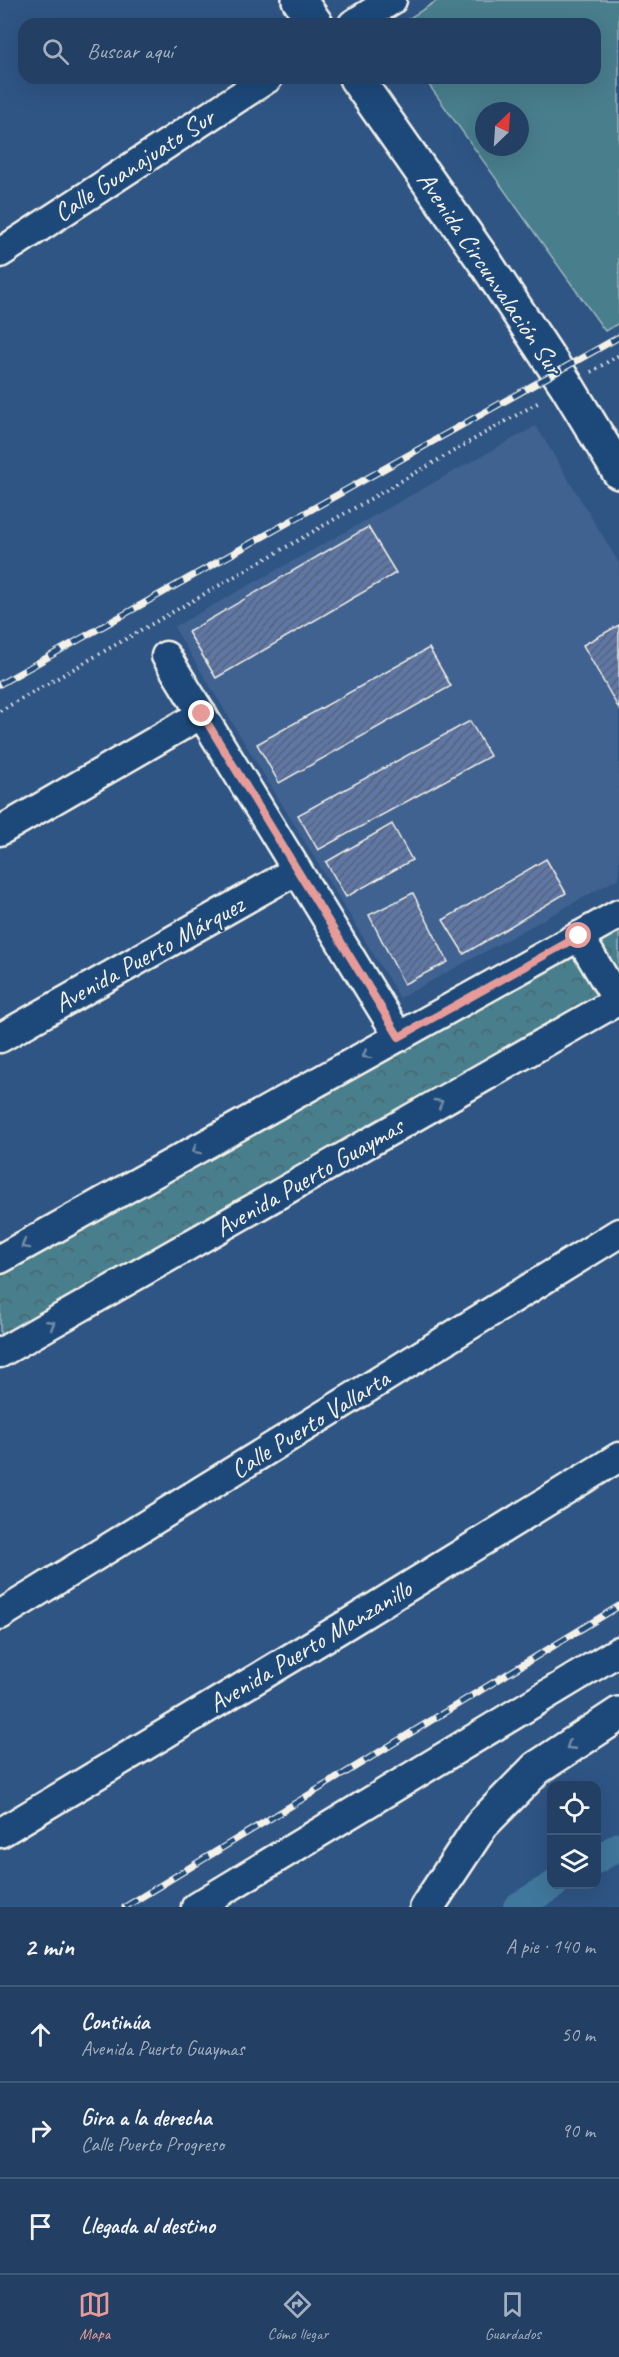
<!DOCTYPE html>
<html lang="es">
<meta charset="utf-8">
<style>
:root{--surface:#234064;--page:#2f4b6d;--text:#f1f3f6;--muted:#a3afbf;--line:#405978;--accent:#e69b98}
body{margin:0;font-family:Caveat,sans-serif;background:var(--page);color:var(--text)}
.controls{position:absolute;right:18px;bottom:18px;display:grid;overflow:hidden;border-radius:12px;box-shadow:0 6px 24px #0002}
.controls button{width:54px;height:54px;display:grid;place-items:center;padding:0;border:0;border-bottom:2px solid var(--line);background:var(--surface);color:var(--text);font:30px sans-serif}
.compass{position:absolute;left:475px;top:102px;width:54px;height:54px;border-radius:50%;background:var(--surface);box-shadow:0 6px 24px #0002;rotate:25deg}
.stop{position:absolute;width:18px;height:18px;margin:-14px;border:4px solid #e69b98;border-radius:50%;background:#fff}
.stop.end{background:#e69b98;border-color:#fff;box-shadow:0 2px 6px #0008}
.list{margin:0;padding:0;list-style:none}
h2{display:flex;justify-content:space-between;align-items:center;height:78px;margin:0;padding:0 24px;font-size:26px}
h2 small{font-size:20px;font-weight:400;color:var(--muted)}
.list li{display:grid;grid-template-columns:39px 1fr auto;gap:18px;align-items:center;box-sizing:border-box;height:96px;padding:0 24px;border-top:2px solid var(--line)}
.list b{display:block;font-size:22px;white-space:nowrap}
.list p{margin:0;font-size:20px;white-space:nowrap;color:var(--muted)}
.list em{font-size:20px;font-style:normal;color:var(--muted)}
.icon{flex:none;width:33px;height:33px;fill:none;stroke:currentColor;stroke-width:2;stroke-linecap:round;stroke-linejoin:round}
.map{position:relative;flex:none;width:619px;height:1907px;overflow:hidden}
.search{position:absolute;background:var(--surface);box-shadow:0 6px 24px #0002;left:18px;right:18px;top:18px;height:66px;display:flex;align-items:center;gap:15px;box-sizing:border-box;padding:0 21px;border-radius:18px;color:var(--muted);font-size:22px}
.sheet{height:366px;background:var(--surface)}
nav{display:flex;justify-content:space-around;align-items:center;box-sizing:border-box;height:84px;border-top:2px solid var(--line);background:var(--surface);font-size:16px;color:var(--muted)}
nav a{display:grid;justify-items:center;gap:3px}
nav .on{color:var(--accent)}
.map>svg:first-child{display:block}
.built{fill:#416290}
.forest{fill:url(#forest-crowns);stroke:#9eb8ba;stroke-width:1.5}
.garden{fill:#497e8d;stroke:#9eb8ba;stroke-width:1.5;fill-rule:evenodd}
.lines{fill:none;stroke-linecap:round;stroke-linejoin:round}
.canal{stroke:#40779c;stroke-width:28}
.building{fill:url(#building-hatch);stroke:#f4f1e8;stroke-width:1.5}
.minor-casing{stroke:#f4f1e8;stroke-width:33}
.tertiary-casing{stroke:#f4f1e8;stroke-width:38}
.motorway-casing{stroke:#f4f1e8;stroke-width:38}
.path{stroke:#f4f1e8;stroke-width:4;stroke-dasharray:1.5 4.5;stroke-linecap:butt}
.minor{stroke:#1f4a7a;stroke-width:28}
.tertiary{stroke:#1f4a7a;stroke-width:33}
.motorway{stroke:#1f4a7a;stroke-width:33}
.rail-casing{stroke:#f4f1e8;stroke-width:7}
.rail{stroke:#1f4a7a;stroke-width:4.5;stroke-dasharray:14;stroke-linecap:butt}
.oneway{stroke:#748da6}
.route{stroke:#e69b98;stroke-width:8}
.labels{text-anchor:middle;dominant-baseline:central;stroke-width:4.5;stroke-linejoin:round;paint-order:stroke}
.street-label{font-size:26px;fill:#f4f1e8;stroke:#1f4a7a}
</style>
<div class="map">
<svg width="619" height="1907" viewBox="0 0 619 1907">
<defs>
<pattern id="forest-crowns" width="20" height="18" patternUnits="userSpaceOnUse" patternTransform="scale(1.5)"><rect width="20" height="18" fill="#497e8d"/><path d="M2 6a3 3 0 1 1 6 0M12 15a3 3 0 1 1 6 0" fill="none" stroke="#49666d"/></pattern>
<pattern id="building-hatch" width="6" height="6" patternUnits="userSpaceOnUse" patternTransform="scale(1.5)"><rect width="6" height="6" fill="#5f77a4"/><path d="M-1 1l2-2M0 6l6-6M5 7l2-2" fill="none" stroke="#55627a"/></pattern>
</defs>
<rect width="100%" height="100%" fill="#2f5585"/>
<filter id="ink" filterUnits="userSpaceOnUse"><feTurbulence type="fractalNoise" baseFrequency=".0167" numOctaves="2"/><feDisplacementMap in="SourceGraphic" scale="12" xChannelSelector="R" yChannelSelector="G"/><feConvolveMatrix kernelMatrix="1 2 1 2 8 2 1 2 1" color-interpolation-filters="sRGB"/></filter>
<g filter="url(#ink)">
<path class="built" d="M536,426L619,563V878L400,998L174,627Z"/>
<path class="forest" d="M619,927V996L0,1345V1272Z"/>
<path class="garden" d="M438,0H619V323L605,331L424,78H595V24H400ZM484,111H520V147H484Z"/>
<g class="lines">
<g class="canal">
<path d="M596,1860L619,1846"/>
<path d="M517,1907L555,1884"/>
</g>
</g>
<g class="building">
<path d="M368,527L396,573L216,678L188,632Z"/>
<path d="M619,625V709L583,645Z"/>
<path d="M429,648L451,686L279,783L257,744Z"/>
<path d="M470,721L490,756L318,850L298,815Z"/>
<path d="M392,824L412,860L346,897L326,862Z"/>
<path d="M546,859L566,893L464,954L443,920Z"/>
<path d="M413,893L448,962L404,984L369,915Z"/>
</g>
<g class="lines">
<defs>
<g id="minor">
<path d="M353,24L392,0"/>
<path d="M0,253L268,78"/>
<path d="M166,656L399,1037"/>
<path d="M0,831L202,714"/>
<path d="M579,936L619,1003"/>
<path d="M0,1038L297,870"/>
<path d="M0,1259L619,914"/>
<path d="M0,1353L619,1000"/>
<path d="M0,1615L619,1233"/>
<path d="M0,1833L349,1623L619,1457"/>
<path d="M196,1907L619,1651"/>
</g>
<g id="tertiary">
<path d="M299,0L316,24"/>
<path d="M356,78L487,265L567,386L619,472"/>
</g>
<path id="motorway" d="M427,1907L482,1824L537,1768L619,1714"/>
</defs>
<use href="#minor" class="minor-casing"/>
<use href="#tertiary" class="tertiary-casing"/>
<use href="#motorway" class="motorway-casing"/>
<g class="path">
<path d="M591,372L619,355"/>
<path d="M0,711L541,401"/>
</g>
<use href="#minor" class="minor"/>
<use href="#tertiary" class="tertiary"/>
<use href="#motorway" class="motorway"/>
<defs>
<g id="rail">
<path d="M0,684L619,337"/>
<path d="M125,1907L619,1606"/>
</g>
</defs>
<use href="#rail" class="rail-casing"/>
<use href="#rail" class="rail"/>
</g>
<defs><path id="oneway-chevron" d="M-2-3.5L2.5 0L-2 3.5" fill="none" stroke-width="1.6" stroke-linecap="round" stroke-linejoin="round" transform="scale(1.5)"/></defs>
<g class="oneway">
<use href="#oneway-chevron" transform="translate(366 1055) rotate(151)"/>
<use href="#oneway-chevron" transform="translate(439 1103) rotate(-30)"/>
<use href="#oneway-chevron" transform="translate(196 1150) rotate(151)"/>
<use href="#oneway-chevron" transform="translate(25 1245) rotate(151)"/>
<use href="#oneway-chevron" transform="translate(51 1324) rotate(-30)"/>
<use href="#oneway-chevron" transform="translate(570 1746) rotate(147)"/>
</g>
</g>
<g class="lines" filter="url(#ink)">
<path class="route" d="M202,714L399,1037L579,936"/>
</g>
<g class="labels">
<g class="street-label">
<text transform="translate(134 165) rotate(-33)">Calle Guanajuato Sur</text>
<text transform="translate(490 273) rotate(56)">Avenida Circunvalación Sur</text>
<text transform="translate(149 954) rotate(-29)">Avenida Puerto Márquez</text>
<text transform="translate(309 1177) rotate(-30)">Avenida Puerto Guaymas</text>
<text transform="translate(310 1424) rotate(-32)">Calle Puerto Vallarta</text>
<text transform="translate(310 1646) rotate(-31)">Avenida Puerto Manzanillo</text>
</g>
</g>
</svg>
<div class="controls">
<button><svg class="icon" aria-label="locate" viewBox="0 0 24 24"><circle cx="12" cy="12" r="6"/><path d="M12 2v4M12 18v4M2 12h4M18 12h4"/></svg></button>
<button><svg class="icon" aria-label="layers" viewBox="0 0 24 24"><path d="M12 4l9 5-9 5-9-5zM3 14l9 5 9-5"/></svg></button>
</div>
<svg class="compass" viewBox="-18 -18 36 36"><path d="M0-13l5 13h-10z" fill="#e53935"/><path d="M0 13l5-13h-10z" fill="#a3afbf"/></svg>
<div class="stop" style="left:579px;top:936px"></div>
<div class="stop end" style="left:202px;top:714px"></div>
<div class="search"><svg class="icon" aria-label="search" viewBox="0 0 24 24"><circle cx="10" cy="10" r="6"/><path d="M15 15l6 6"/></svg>Buscar aquí</div>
</div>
<section class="sheet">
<h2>2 min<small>A pie · 140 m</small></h2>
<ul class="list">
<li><svg class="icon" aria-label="ahead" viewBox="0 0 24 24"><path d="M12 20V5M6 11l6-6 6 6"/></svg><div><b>Continúa</b><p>Avenida Puerto Guaymas</p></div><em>50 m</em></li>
<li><svg class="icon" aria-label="right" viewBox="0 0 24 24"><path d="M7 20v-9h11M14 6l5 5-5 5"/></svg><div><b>Gira a la derecha</b><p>Calle Puerto Progreso</p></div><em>90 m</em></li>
<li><svg class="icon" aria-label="arrive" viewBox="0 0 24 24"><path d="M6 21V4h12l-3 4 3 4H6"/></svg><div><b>Llegada al destino</b></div></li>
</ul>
</section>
<nav>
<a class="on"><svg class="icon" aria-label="map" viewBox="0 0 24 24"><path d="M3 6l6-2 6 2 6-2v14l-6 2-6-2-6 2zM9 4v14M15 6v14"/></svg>Mapa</a>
<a><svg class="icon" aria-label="directions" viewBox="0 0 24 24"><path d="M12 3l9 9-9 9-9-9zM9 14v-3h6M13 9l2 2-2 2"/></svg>Cómo llegar</a>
<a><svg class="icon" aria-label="saved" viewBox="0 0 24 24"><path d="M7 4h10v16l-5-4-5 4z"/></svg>Guardados</a>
</nav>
